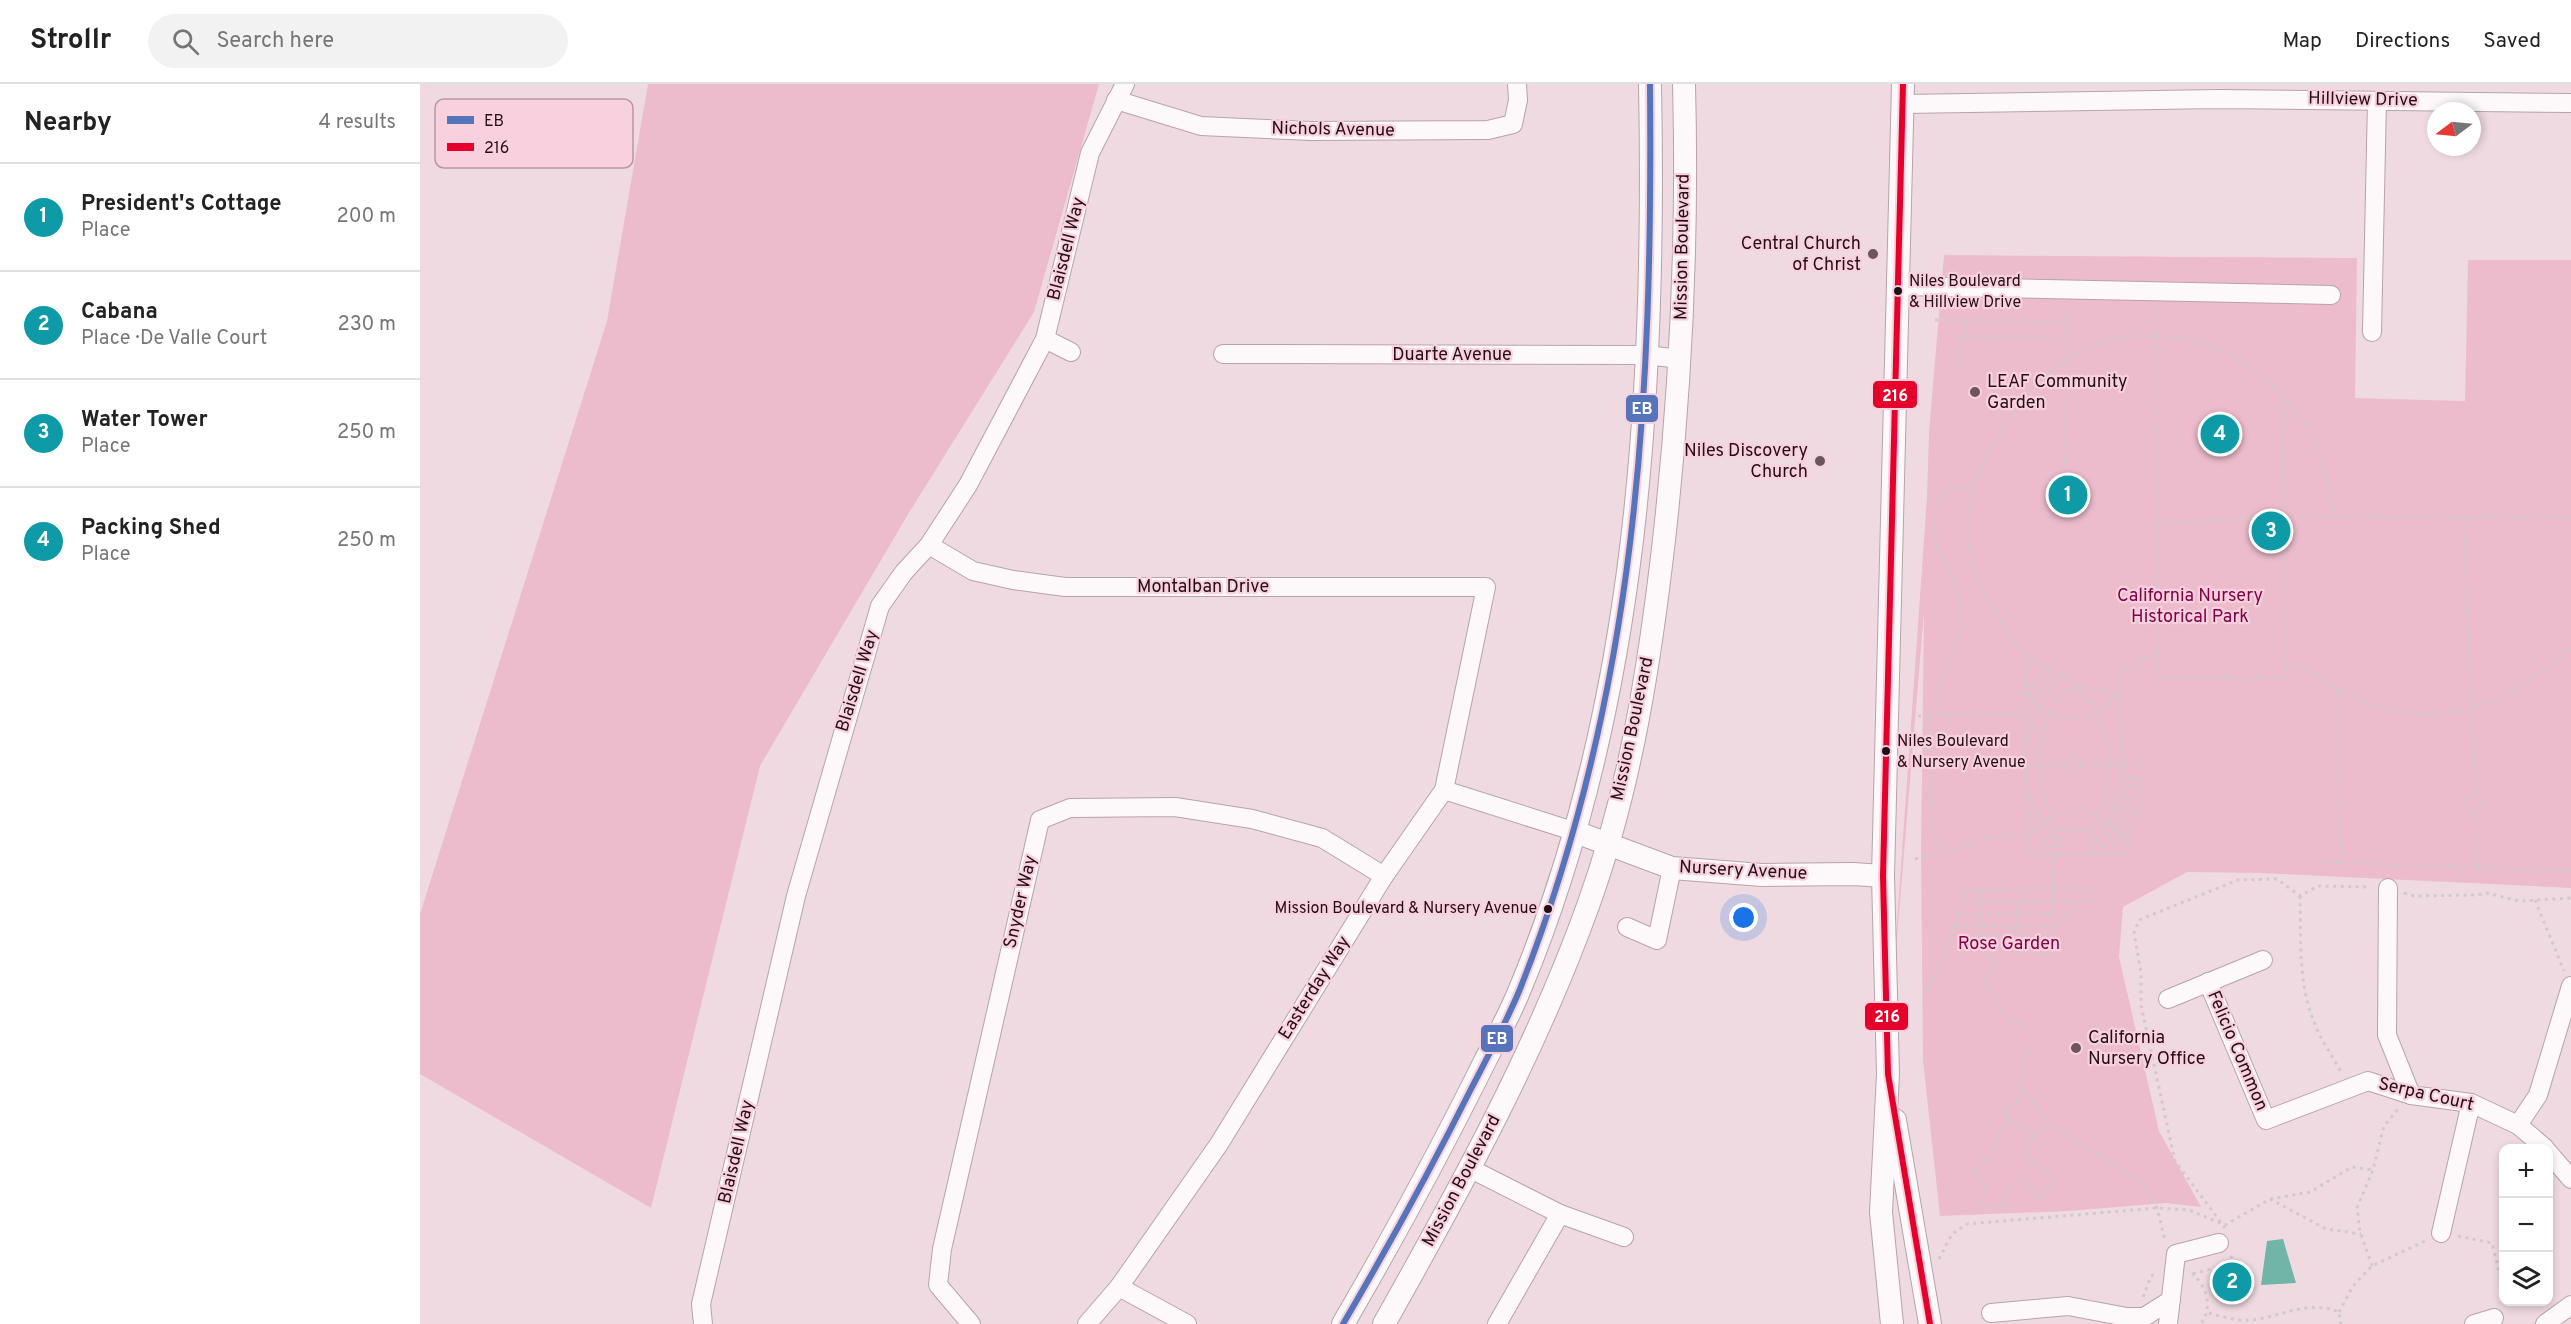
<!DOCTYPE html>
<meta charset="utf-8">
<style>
:root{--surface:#fff;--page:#f2f2f2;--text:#222;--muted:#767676;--line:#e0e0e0;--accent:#6b555e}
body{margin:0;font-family:Overpass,sans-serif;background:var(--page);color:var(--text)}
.controls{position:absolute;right:18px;bottom:18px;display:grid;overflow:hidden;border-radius:12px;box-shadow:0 3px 9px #0003}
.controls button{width:54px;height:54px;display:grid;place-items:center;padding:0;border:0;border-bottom:2px solid var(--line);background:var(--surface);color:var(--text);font:30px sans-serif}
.compass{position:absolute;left:2007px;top:18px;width:54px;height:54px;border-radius:50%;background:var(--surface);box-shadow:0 3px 9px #0003;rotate:254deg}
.you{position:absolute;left:1324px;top:834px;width:21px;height:21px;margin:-15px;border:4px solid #fff;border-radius:50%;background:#1a73e8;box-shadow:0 0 0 9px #1a73e833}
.badge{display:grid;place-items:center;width:39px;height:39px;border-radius:50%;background:var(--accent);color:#fff;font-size:20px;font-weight:700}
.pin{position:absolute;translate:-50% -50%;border:3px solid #fff;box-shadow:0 2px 6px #0006}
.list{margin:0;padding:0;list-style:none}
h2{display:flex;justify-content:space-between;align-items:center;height:78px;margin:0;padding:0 24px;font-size:26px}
h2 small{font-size:20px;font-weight:400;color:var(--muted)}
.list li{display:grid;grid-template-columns:39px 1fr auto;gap:18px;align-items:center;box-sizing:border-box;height:108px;padding:0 24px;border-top:2px solid var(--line)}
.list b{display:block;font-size:22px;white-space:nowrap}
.list p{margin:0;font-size:20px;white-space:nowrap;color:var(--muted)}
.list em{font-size:20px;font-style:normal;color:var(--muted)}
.icon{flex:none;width:33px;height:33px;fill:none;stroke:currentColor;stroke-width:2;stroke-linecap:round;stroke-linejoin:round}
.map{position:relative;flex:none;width:2151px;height:1240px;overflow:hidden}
header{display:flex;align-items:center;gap:36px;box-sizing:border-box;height:84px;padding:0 30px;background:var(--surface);border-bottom:2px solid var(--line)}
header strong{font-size:28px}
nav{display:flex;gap:33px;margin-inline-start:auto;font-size:21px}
.search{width:420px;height:54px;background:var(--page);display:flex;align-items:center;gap:15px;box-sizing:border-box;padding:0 21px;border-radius:33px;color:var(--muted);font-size:22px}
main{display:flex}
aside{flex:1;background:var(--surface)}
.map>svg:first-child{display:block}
.green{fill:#ecbccd}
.water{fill:#71b4a8}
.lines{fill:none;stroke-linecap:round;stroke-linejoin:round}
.minor-casing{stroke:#b8a3aa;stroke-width:20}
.major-casing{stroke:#b8a3aa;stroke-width:24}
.path{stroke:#d1cacc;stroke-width:3;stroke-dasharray:3 4.5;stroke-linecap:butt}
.minor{stroke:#fdf9fb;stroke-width:18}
.major{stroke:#fdf9fb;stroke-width:22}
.bus-1-casing{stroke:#f9d1de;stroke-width:10}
.bus-2-casing{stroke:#f9d1de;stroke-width:10}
.bus-1{stroke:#5674b9;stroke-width:6}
.bus-2{stroke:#e4002b;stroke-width:6}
.poi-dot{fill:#6b555e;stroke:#f9d1de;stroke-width:2}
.bus-dot{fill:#240e17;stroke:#f9d1de;stroke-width:2}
.labels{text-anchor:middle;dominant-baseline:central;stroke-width:4.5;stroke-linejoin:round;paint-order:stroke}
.bus-label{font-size:16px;fill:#240e17;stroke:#f9d1de;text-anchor:start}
.street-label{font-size:18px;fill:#240e17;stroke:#f9d1de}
.poi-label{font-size:18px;fill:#240e17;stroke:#f9d1de;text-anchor:end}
.park-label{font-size:18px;fill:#800346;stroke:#f9d1de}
.key{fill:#f9d1de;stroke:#b996a2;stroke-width:1.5}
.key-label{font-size:16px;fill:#240e17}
.line-badge{stroke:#f9d1de;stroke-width:2}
.badge-label{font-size:16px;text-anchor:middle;font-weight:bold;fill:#fff}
</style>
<header>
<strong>Strollr</strong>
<div class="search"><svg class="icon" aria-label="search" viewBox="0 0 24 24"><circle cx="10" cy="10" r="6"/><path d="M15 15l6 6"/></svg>Search here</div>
<nav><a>Map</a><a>Directions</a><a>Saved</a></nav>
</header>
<main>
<aside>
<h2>Nearby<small>4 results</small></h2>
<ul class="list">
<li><span class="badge" style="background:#0f9aa8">1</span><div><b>President's Cottage</b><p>Place</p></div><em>200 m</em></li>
<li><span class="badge" style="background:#0f9aa8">2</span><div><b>Cabana</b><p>Place · De Valle Court</p></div><em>230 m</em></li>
<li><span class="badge" style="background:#0f9aa8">3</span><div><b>Water Tower</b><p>Place</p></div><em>250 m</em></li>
<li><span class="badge" style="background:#0f9aa8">4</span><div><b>Packing Shed</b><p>Place</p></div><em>250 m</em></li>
</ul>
</aside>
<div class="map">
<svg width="2151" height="1240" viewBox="0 0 2151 1240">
<rect width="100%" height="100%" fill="#f0dae2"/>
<g class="green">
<path d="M228,0H679L614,228L487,432L340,682L231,1124L0,990V830L187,237Z"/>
<path d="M1524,171L1937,174L1935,314L2045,317L2048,176H2151V804L1841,789L1767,788L1703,823L1699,873L1739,1047L1781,1123L1746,1119L1649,1127L1520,1132L1503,977L1501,767L1504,528L1470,938L1507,413L1509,348Z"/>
</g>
<path class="water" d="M1863,1155L1876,1199L1841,1201L1847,1157Z"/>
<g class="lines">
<defs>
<g id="minor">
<path d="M696,16L781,42L891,47L1068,46L1093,40L1098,16L1097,0"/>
<path d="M1483,20L1798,15L2151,19"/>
<path d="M1478,202L1911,211"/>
<path d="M1952,248L1957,17"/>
<path d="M625,255L651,268"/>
<path d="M803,270L1226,271L1260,275"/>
<path d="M509,461L553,487L593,496L645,503H1066L1024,706L964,792L799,1060L699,1203L667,1240"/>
<path d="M1024,706L1153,747"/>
<path d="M1968,804L1967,951L1991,1011"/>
<path d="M1207,843L1237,856L1252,784"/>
<path d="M1788,898L1846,1036L1948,997L1991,1011L2051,1019L2098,1041L2125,1064"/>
<path d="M1748,915L1843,876"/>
<path d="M2098,1041L2118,1011L2151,902"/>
<path d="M2128,1068L2151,1095"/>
<path d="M1051,1085L1140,1130L1204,1153"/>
<path d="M2021,1149L2051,1019"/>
<path d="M699,1203L767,1240"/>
<path d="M1571,1229L1648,1222L1707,1233H1724L1751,1216"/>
<path d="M283,1240L281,1220L376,812L460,522L484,488L509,461L548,401L625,255L670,69L705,0"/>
<path d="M551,1240L518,1201L522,1165L620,736L650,724L755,723L832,735L902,754L964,792"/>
<path d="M1077,1240L1140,1130"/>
<path d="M1748,1240L1756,1170L1799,1159"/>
<path d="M2054,1240L2074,1234"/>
<path d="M2125,1240L2151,1221"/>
</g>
<g id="major">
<path d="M1153,747L1252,784L1342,791L1433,790L1463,792"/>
<path d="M1475,1036L1510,1240"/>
<path d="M923,1240C970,1159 1015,1077 1057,993C1071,964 1088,935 1100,905C1218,622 1236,303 1230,0"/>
<path d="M964,1240C1041,1103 1116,967 1169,819C1211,702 1230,578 1244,456C1261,304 1268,152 1264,0"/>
<path d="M1472,1240L1461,1128L1468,990L1463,792L1483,0"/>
</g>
</defs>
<use href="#minor" class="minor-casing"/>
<use href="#major" class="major-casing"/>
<g class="path">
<path d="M1736,224L1738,593L1865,594L1863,314"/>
<path d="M1515,236L1647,237"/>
<path d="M1545,253L1546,236"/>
<path d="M1539,282V253L1646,256"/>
<path d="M1646,379L1647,222"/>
<path d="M1552,402C1546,403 1535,402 1530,405C1509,417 1512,455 1521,473C1525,481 1531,488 1534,497C1538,510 1541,524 1540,538C1538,568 1512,599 1520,631L1604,629"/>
<path d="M2044,434L2055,711"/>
<path d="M1738,438L1866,433H2151"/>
<path d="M1607,571L1604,629L1608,771L1707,770C1698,720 1634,712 1608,754"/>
<path d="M1865,582C1871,582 1878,581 1883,583C1889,584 1894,590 1898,593C1911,601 1925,609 1939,615C2015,650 2095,619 2151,563"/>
<path d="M1658,601L1700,611V584H1719V572L1738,573"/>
<path d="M1918,604L1921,778"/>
<path d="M1657,606L1658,601C1642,591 1622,583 1607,571C1593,560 1584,542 1575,527C1534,464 1543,406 1583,345C1597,324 1612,302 1632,286C1692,234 1789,245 1846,295C1887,331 1909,380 1914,434"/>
<path d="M1606,608C1618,630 1649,643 1672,631C1682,626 1691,618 1699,611"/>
<path d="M1608,611L1621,591L1629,585"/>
<path d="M1700,611L1702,693L1719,695L1723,712L1707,761"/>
<path d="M1520,631H1508L1513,747L1522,768L1537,766L1568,753L1608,751"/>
<path d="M1498,632L1508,631"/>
<path d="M1606,633L1622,603L1636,589"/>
<path d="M1607,659C1614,634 1624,610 1644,593"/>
<circle cx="1654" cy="681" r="7"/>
<path d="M1660,680H1723"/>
<path d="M1606,682L1647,680"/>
<path d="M1607,707L1623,741L1637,759"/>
<circle cx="2054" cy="719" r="9"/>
<path d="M2054,728L2056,785"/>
<path d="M1608,730L1631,770"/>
<path d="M1637,747L1671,746"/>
<path d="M1673,762L1689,737L1702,693"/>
<path d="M1677,770L1695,744L1710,693"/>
<path d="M1689,770L1701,751L1718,697"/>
<path d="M1637,771C1637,763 1638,754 1637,747C1635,736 1626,725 1623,713C1615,686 1618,652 1631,627C1637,613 1642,606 1657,606L1671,617L1678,630L1691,676L1680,732L1671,746L1673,770"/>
<path d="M1495,775L1522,768"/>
<path d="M1901,778L2151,787"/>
<path d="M1560,806L1559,862H1632"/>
<path d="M1542,807L1634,804L1632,870H1597V857"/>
<path d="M1984,809L1994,812L2056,811L2067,809L2099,817L2151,814"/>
<path d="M1880,812C1881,853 1878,900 1894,938C1900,955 1912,971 1921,988"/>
<path d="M2115,816L2144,887"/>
<path d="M1597,818L1672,817L1673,805L1634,804L1633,771"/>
<path d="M1538,831L1633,829"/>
<path d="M1534,842H1633L1646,834L1659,817"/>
<circle cx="1595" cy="851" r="6"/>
<path d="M1601,850H1633"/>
<path d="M1531,852L1542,818H1597L1596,845"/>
<path d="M1569,862L1567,873L1575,877L1571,889L1564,899L1571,904L1588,937L1606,941"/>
<path d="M1507,909L1531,852H1589"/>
<path d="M1606,966L1599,1018L1582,1027L1588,1030L1591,1039L1582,1044L1570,1073L1555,1080L1553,1087L1566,1103L1562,1118L1565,1125L1587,1123L1585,1109L1596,1097C1614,1095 1609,1110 1619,1117L1630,1103L1634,1092L1608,1075L1605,1060L1631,1042L1724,1100L1737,1124L1745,1156"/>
<path d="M1603,1004L1631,1042"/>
<path d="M1591,1039L1616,1050"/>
<path d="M1850,1115L1906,1145L1941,1150"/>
<path d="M1805,1144L1755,1077L1721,921V888L1714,849L1719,836L1818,796L1857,795L1880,812L1898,802L1951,803"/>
<path d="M2038,1152L2072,1159L2084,1208"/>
<path d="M1519,1175L1532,1150L1547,1140L1737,1124L1769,1126L1805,1141L1850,1115L1890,1108L1932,1083L1953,1086"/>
<path d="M1952,1182L1940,1147L1937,1124L1953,1086L1964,1042L1978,1025"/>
<path d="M1772,1189C1787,1203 1793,1223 1781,1240"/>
<path d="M1773,1190L1812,1179L1811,1171"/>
<path d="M1723,1213L1731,1192L1737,1189"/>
<path d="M1919,1228L1933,1202L1952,1182L2007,1156"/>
<path d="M1789,1229C1802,1233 1817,1237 1831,1236C1861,1233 1888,1215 1919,1228L1921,1240"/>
</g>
<use href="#minor" class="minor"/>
<use href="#major" class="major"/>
<defs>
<path id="bus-1" d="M923,1240C968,1163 1011,1085 1051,1005C1068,972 1086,939 1100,905C1217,610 1233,313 1230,0"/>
<path id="bus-2" d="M1483,0L1463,792L1468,990L1510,1240"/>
</defs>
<use href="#bus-1" class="bus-1-casing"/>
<use href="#bus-2" class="bus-2-casing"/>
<use href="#bus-1" class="bus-1"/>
<use href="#bus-2" class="bus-2"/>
</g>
<g class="poi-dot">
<circle cx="1453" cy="170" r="6"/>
<circle cx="1555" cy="308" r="6"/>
<circle cx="1400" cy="377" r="6"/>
<circle cx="1656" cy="964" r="6"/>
</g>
<g class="bus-dot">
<circle cx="1478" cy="207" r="5"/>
<circle cx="1466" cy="667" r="5"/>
<circle cx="1128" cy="825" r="5"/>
</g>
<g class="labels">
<g class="bus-label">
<text x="1489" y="198">Niles Boulevard<tspan x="1489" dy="21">&amp; Hillview Drive</tspan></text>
<text x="1477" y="658">Niles Boulevard<tspan x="1477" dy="21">&amp; Nursery Avenue</tspan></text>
<text x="1117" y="825" text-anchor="end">Mission Boulevard &amp; Nursery Avenue</text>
</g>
<g class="street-label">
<text transform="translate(1943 16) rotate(1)">Hillview Drive</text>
<text transform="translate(913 46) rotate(1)">Nichols Avenue</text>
<text transform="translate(1263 163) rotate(-89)">Mission Boulevard</text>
<text transform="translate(647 165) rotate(-76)">Blaisdell Way</text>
<text x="1032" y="271">Duarte Avenue</text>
<text x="783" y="503">Montalban Drive</text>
<text transform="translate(438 597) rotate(-73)">Blaisdell Way</text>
<text transform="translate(1213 645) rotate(-78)">Mission Boulevard</text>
<text transform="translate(1323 787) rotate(3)">Nursery Avenue</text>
<text transform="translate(601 818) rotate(-77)">Snyder Way</text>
<text transform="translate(895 904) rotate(-58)">Easterday Way</text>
<text transform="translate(1817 967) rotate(67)">Felicio Common</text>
<text transform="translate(2006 1011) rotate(13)">Serpa Court</text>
<text transform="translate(317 1068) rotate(-77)">Blaisdell Way</text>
<text transform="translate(1042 1097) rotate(-62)">Mission Boulevard</text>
</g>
<g class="poi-label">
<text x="1441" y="160">Central Church<tspan x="1441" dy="21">of Christ</tspan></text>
<text x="1567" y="298" text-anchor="start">LEAF Community<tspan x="1567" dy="21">Garden</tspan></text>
<text x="1388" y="367">Niles Discovery<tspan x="1388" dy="21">Church</tspan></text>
<text x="1668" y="954" text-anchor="start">California<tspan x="1668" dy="21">Nursery Office</tspan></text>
</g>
<g class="park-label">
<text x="1770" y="512">California Nursery<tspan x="1770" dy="21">Historical Park</tspan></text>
<text x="1589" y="860">Rose Garden</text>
</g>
</g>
<rect x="15" y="15" width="198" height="69" rx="9" class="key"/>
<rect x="27" y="32" width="27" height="8" fill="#5674b9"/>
<rect x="27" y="59" width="27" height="8" fill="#e4002b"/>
<g class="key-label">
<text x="64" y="42">EB</text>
<text x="64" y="69">216</text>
</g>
<g class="line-badge">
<rect x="1452" y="296" width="46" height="29" rx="6" fill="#e4002b"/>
<rect x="1205" y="310" width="34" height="29" rx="6" fill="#5674b9"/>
<rect x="1444" y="918" width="45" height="29" rx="6" fill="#e4002b"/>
<rect x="1060" y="940" width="34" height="29" rx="6" fill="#5674b9"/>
</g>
<g class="badge-label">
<text x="1475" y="317">216</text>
<text x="1222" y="330">EB</text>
<text x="1467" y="938">216</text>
<text x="1077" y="960">EB</text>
</g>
</svg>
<div class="controls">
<button>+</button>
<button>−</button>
<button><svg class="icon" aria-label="layers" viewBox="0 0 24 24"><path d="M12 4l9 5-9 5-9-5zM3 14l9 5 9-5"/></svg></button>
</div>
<svg class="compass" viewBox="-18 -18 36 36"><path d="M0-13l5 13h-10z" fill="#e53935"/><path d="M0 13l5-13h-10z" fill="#767676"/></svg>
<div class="you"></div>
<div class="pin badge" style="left:1648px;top:411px;background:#0f9aa8">1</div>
<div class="pin badge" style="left:1812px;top:1198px;background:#0f9aa8">2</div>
<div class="pin badge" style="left:1851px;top:447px;background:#0f9aa8">3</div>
<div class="pin badge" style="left:1800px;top:350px;background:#0f9aa8">4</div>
</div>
</main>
